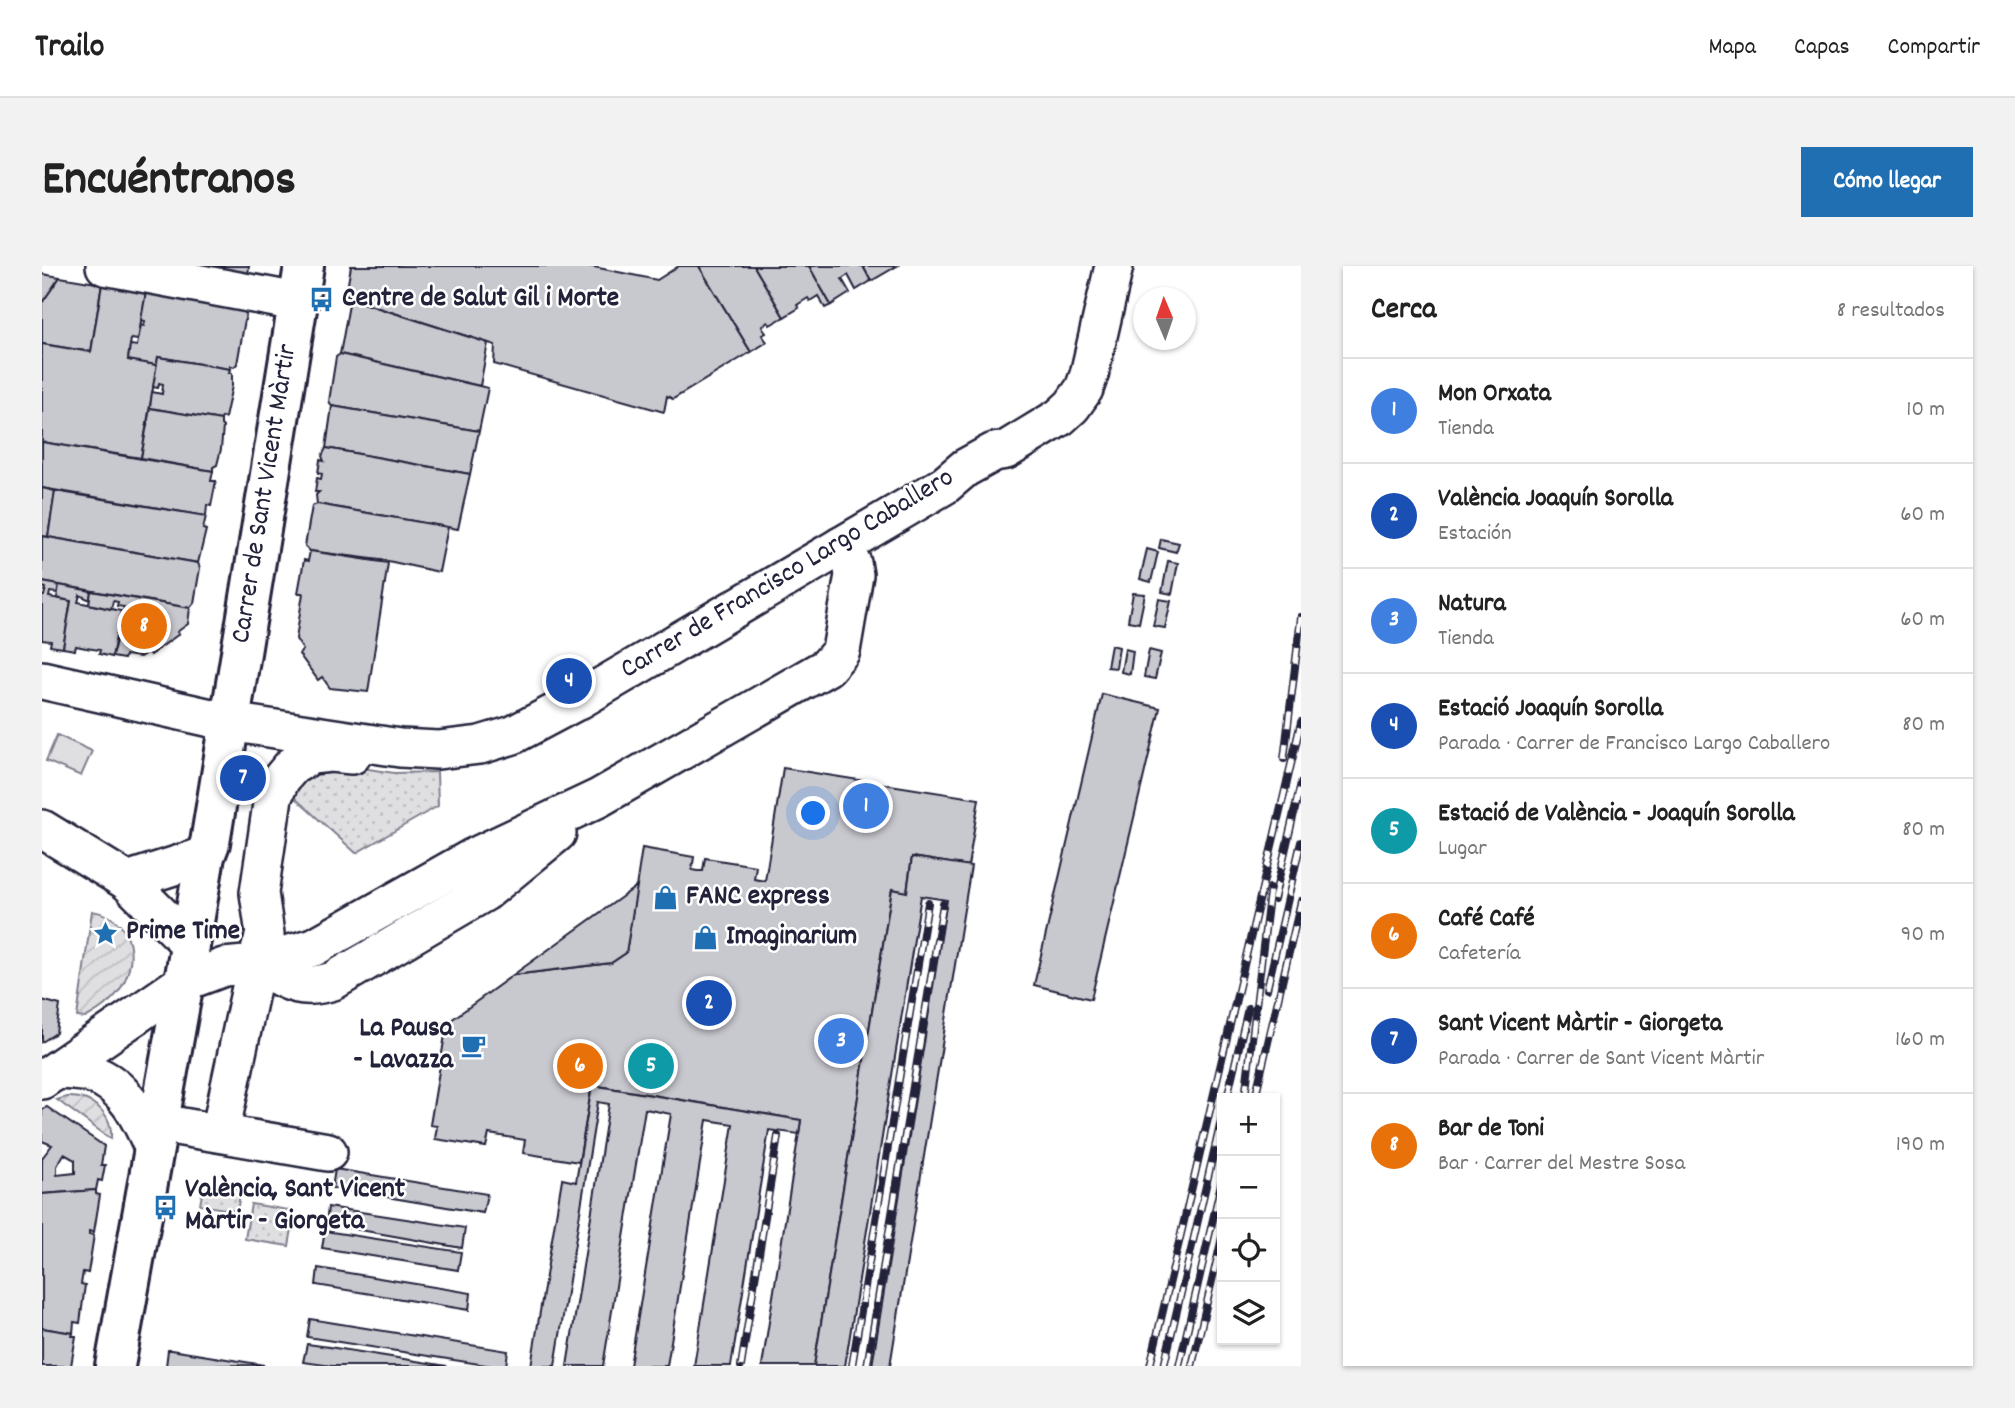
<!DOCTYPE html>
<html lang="es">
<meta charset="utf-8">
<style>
:root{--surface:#fff;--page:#f2f2f2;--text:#222;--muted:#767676;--line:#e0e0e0;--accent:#1f6fb2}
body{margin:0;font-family:Dekko,sans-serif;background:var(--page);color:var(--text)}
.controls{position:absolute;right:21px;bottom:21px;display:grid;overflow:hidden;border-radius:0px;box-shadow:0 2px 5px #0004}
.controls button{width:63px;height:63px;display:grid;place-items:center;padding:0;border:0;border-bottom:2px solid var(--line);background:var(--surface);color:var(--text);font:35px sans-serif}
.compass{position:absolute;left:1091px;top:21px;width:63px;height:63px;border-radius:50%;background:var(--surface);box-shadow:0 2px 5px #0004;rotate:358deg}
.you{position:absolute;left:772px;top:548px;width:24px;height:24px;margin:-18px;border:5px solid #fff;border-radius:50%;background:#1a73e8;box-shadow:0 0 0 10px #1a73e833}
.badge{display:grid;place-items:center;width:46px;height:46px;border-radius:50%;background:var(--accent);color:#fff;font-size:23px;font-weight:700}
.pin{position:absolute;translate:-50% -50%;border:4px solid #fff;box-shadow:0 2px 7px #0006}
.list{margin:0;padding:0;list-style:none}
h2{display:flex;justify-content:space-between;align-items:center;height:91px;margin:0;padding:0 28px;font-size:30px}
h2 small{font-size:23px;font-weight:400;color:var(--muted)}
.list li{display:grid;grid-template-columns:46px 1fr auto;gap:21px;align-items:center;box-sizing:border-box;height:105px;padding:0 28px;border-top:2px solid var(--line)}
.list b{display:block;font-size:26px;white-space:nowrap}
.list p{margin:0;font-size:23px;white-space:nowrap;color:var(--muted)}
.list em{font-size:23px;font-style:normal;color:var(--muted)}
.icon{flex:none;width:38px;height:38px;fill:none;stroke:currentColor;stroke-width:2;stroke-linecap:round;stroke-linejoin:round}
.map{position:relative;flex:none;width:1259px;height:1100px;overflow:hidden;border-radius:0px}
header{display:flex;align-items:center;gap:42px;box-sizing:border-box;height:98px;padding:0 35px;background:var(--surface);border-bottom:2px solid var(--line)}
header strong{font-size:33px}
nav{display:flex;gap:38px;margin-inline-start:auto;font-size:24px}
.intro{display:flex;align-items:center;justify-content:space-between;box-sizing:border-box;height:168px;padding:0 42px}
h1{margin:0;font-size:49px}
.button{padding:18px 32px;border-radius:0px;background:var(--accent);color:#fff;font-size:24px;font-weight:700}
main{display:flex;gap:42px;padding:0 42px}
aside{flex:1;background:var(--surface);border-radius:0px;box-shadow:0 2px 5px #0004}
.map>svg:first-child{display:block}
.grass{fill:url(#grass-dots);stroke:#80808e;stroke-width:2}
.park{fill:#dfdfe2;stroke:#80808e;stroke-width:2}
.garden{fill:url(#garden-furrows);stroke:#80808e;stroke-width:2}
.building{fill:#c8c8cf;stroke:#22223b;stroke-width:2;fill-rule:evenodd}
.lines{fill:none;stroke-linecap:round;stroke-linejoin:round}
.minor-casing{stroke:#22223b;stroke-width:42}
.major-casing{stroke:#22223b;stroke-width:44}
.minor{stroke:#fff;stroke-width:37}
.major{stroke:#fff;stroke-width:38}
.rail-casing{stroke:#22223b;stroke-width:8}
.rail{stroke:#fff;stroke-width:5;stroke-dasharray:16;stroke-linecap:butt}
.labels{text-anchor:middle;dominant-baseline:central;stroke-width:5;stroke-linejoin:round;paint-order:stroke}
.poi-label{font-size:28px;font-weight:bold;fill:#22223b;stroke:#fff;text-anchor:start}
.street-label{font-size:28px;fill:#22223b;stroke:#fff}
</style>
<header>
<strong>Trailo</strong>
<nav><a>Mapa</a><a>Capas</a><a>Compartir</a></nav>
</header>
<div class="intro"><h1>Encuéntranos</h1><a class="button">Cómo llegar</a></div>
<main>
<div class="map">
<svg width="1259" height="1100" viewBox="0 0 1259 1100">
<defs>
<pattern id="grass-dots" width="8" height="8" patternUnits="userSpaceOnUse" patternTransform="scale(1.75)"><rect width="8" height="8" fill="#dfdfe2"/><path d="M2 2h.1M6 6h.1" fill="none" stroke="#bfbfc3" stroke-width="1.8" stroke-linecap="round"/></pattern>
<pattern id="garden-furrows" width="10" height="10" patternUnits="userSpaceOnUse" patternTransform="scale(1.75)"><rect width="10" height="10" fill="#dfdfe2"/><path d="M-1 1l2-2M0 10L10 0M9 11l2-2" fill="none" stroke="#bfbfc3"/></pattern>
</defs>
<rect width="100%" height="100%" fill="#fff"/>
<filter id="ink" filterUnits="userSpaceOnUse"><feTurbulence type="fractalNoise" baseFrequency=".0143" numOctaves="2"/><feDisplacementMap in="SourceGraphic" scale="14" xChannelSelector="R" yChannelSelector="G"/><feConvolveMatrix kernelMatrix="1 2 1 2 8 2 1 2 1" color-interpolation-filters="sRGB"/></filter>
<g filter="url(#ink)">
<g class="grass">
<path d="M307,500L352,507L395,506L396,540L314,587L244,524L258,510Z"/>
<path d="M162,917L199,923L195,945L158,939Z"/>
<path d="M209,938L253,945L247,980L203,973Z"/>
</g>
<path class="park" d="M15,469L50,485L39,510L4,495Z"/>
<g class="garden">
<path d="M50,645C88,651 98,688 80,720C73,733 56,745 43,752L35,751Z"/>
<path d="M25,831C50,830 71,847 69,873L15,834Z"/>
</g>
<g class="building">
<path d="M161,0H207L206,9Z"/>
<path d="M309,0H547L615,14L637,0H657L709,86L631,133L625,130L622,146L452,98L453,79L308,33V29H304Z"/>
<path d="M657,0H712L742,51L728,59L726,56L720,60L724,67L720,69L725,76L709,86Z"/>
<path d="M712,0H767L789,39L783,42L776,30L768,35L766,32L755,39L757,42L742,51Z"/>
<path d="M767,0H821L829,15L814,24L806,9L800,13L808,27L789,39Z"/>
<path d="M821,0H855L829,15Z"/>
<path d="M0,8L18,11L0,37Z"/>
<path d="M18,11L60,18L49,86L0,78V37Z"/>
<path d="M60,18L104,26L96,74L89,73L86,94L115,99L99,192L0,176V78L49,86Z"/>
<path d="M104,26L202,45L204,48L195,98L192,101L188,100V103L116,91L115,99L86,94L88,79L95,80L99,59L102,60L103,55L99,54Z"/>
<path d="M308,33L446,77L438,120L298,88Z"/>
<path d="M298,88L446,122L437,165L290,140L287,135L294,91Z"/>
<path d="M116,91L188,103L187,107H190V120L183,152L180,151L179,154L108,142L110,126L120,128L121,118L117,117L116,122L111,121Z"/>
<path d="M290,140L437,165L428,208L284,182Z"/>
<path d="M108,142L179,154V159L181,161L179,183L175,199L171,201V205L99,192Z"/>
<path d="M0,176L171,205L169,215H174L169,240L165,239L164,250L0,222Z"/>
<path d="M284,182L428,208L416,263L275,238L274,229L277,226H273L275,212L279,213L280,208L276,207L278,194L282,195L280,190Z"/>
<path d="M0,222L13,225L6,271L0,270Z"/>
<path d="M13,225L164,250L161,263L164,264L156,297L6,271Z"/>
<path d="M275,238L406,261L397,306L346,295L268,285L263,280L270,240Z"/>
<path d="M0,270L156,297L158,302L152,337L148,342L0,316Z"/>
<path d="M1119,273L1137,277L1134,286L1117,282Z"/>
<path d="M1105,283L1116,286L1109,316L1098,313Z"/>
<path d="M268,285L346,297L326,426L288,422L280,411L276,414L257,388L261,384L254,373L261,327H256L262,294L266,295Z"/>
<path d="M1126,295L1136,297L1130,328L1120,326Z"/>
<path d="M0,316L17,319L15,327L8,326L7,331L29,335L21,382L8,380L9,375L0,374V330H2L4,322L0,321Z"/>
<path d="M17,319L49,325L48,334L38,329L36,336L79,345L70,391L57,388L58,384L44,382L34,380L33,384L21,382L29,335L15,332Z"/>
<path d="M49,325L148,342L146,358L135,366L137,368L108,389L106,386L98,391L83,389L82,393L70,391L82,341L75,340L76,336L71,335L69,343L47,338Z"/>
<path d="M1091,327L1103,328L1097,357L1086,355Z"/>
<path d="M1117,333L1129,335L1123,362L1111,360Z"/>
<path d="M1069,379L1077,381L1074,402L1065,401Z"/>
<path d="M1083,383L1091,385L1088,408L1079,406Z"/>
<path d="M1107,384L1119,387L1113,413L1102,411Z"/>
<path d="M1060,428L1118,442L1049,733L992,719Z"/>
<path d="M741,502L937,533L926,600L870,591L865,626L850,623L772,1100H720L759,854L550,819L537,896L481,887L483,874L447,868L444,881L393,873L395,860L388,859L405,757L471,709L569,697L584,687L600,582L652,591L650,604L655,605H661L663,592L714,600L712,613L723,615Z"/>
<path d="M870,591L929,600L848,1100H830L905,634L879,630L803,1100H772L850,623L865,626Z"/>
<path d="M595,620L584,687L569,697L471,709Z"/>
<path d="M0,734L18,739L14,767L0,776Z"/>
<path d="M550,819L759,854L757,868L727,864L689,1100H652L691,858L665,854L625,1100H588L629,848L603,843L561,1100H525L567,838L556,836L513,1100H489L520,913L534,916Z"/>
<path d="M5,841L62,880L59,899H63L60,915L56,914L54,924L0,928V892L10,879L0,875V843ZM22,888L33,894V907L15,909V900Z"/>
<path d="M293,903L445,928L441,947L290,922Z"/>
<path d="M54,924V928L58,929L52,966L47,965V968L52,969L46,1007L41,1006L39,1018L43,1019L38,1057L32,1056L31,1067L0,1062V928Z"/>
<path d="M286,941L423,962L420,982L284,958Z"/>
<path d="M283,965L419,986L416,1004L280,982Z"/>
<path d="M276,1002L429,1027L427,1044L274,1019Z"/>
<path d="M268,1053L466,1085L464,1100H450L265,1071Z"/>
<path d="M0,1062L31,1067L30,1070H34L29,1100H0Z"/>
<path d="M265,1078L287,1081L405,1100H290L261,1096Z"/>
<path d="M126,1084H129L222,1099L124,1100Z"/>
</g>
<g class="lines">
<defs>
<g id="minor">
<path d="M63,0L255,36"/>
<path d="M0,414L187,456L358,482L396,484L438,479L471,469L537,434L903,219L923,202L952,186L964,184L1018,151L1030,140L1042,123L1047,109L1072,0"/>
<path d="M0,563L85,615L147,677"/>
<path d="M85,615L163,590"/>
<path d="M214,698C244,714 256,726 291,715L443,626L515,567"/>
<path d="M17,804C28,805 40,805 50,808C84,819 99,854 112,883"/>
<path d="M0,814L142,716L182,701L214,698L272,681L430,592L557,532L785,401L799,385L812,309L810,297L799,280"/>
<path d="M117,857L286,886"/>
<path d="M178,867L214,698L223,668L217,627L231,531L239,513L250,500L269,489L289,487L310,489"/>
</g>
<path id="major" d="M73,1100L142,716L163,590L168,577L262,0"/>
</defs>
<use href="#minor" class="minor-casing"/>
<use href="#major" class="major-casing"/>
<use href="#minor" class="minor"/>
<use href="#major" class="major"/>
<defs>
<g id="rail">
<path d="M1242,493L1259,351"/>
<path d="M1232,633L1259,517"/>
<path d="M1225,723L1259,576"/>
<path d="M1185,832L1206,742"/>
<path d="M1203,832L1228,622"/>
<path d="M1213,832L1259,635"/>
<path d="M699,1100L736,870"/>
<path d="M810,1100L886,637"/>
<path d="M825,1100L901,638"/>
<path d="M1108,1100L1259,456"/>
<path d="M1122,1100L1180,851"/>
<path d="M1137,1100L1180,914"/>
<path d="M1150,1100L1180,972"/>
</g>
</defs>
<use href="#rail" class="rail-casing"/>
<use href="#rail" class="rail"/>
</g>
</g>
<defs>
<symbol id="bus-bare" viewBox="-9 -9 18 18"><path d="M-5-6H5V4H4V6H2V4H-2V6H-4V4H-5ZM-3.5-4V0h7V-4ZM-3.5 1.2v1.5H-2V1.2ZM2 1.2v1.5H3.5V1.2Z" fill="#1f6fb2" stroke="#fff" stroke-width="2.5" paint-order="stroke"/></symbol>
<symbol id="shop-bare" viewBox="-9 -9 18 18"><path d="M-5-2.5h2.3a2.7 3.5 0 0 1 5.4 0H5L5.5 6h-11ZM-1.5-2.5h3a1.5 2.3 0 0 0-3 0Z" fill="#1f6fb2" stroke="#fff" stroke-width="2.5" paint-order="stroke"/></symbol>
<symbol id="sight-bare" viewBox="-9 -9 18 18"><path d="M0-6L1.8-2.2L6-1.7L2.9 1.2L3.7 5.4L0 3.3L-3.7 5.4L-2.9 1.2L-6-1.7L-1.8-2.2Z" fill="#1f6fb2" stroke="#fff" stroke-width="2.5" paint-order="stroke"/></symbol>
<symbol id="cafe-bare" viewBox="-9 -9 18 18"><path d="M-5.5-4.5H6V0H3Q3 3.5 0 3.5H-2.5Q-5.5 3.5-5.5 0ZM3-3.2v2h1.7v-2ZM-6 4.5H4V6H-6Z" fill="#1f6fb2" stroke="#fff" stroke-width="2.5" paint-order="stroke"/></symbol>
</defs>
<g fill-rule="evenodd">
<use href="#bus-bare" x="262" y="16" width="35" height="35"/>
<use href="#shop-bare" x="606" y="614" width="35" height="35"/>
<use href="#sight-bare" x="46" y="650" width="35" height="35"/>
<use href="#shop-bare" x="646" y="654" width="35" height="35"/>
<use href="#cafe-bare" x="414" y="762" width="35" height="35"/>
<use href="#bus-bare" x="106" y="924" width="35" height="35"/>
</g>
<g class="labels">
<g class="poi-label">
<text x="300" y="34">Centre de Salut Gil i Morte</text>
<text x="644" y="632">FANC express</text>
<text x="84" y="667">Prime Time</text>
<text x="684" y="672">Imaginarium</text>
<text x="411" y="764" text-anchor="end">La Pausa<tspan x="411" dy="32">- Lavazza</tspan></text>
<text x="143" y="925">València, Sant Vicent<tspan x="143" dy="32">Màrtir - Giorgeta</tspan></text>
</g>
<g class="street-label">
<text transform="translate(224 228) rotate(-81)">Carrer de Sant Vicent Màrtir</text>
<text transform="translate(746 309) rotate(-31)">Carrer de Francisco Largo Caballero</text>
</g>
</g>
</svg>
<div class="controls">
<button>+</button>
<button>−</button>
<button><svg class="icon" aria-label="locate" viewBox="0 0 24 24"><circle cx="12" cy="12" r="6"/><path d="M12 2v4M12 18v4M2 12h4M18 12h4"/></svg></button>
<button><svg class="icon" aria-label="layers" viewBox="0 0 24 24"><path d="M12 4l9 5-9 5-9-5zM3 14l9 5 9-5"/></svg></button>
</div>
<svg class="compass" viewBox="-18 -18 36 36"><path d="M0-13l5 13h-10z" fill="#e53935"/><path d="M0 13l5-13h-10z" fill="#767676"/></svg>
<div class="you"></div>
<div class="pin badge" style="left:824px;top:540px;background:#3f7fe0">1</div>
<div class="pin badge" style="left:667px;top:737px;background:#1a4fb4">2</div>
<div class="pin badge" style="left:799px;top:775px;background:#3f7fe0">3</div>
<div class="pin badge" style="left:527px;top:415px;background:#1a4fb4">4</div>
<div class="pin badge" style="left:609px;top:800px;background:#0f9aa8">5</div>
<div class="pin badge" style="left:538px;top:800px;background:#e8710a">6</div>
<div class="pin badge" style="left:201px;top:512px;background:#1a4fb4">7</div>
<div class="pin badge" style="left:102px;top:360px;background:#e8710a">8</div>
</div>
<aside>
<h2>Cerca<small>8 resultados</small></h2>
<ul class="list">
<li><span class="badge" style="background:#3f7fe0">1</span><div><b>Mon Orxata</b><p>Tienda</p></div><em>10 m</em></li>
<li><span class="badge" style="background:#1a4fb4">2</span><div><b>València Joaquín Sorolla</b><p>Estación</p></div><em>60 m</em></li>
<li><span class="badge" style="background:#3f7fe0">3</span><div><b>Natura</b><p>Tienda</p></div><em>60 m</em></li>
<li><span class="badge" style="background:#1a4fb4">4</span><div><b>Estació Joaquín Sorolla</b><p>Parada · Carrer de Francisco Largo Caballero</p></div><em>80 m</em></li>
<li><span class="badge" style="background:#0f9aa8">5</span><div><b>Estació de València - Joaquín Sorolla</b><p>Lugar</p></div><em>80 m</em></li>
<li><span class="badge" style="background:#e8710a">6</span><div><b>Café Café</b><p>Cafetería</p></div><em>90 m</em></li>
<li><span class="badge" style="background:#1a4fb4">7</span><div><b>Sant Vicent Màrtir - Giorgeta</b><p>Parada · Carrer de Sant Vicent Màrtir</p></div><em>160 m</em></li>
<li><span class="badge" style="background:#e8710a">8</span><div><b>Bar de Toni</b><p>Bar · Carrer del Mestre Sosa</p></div><em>190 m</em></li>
</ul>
</aside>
</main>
